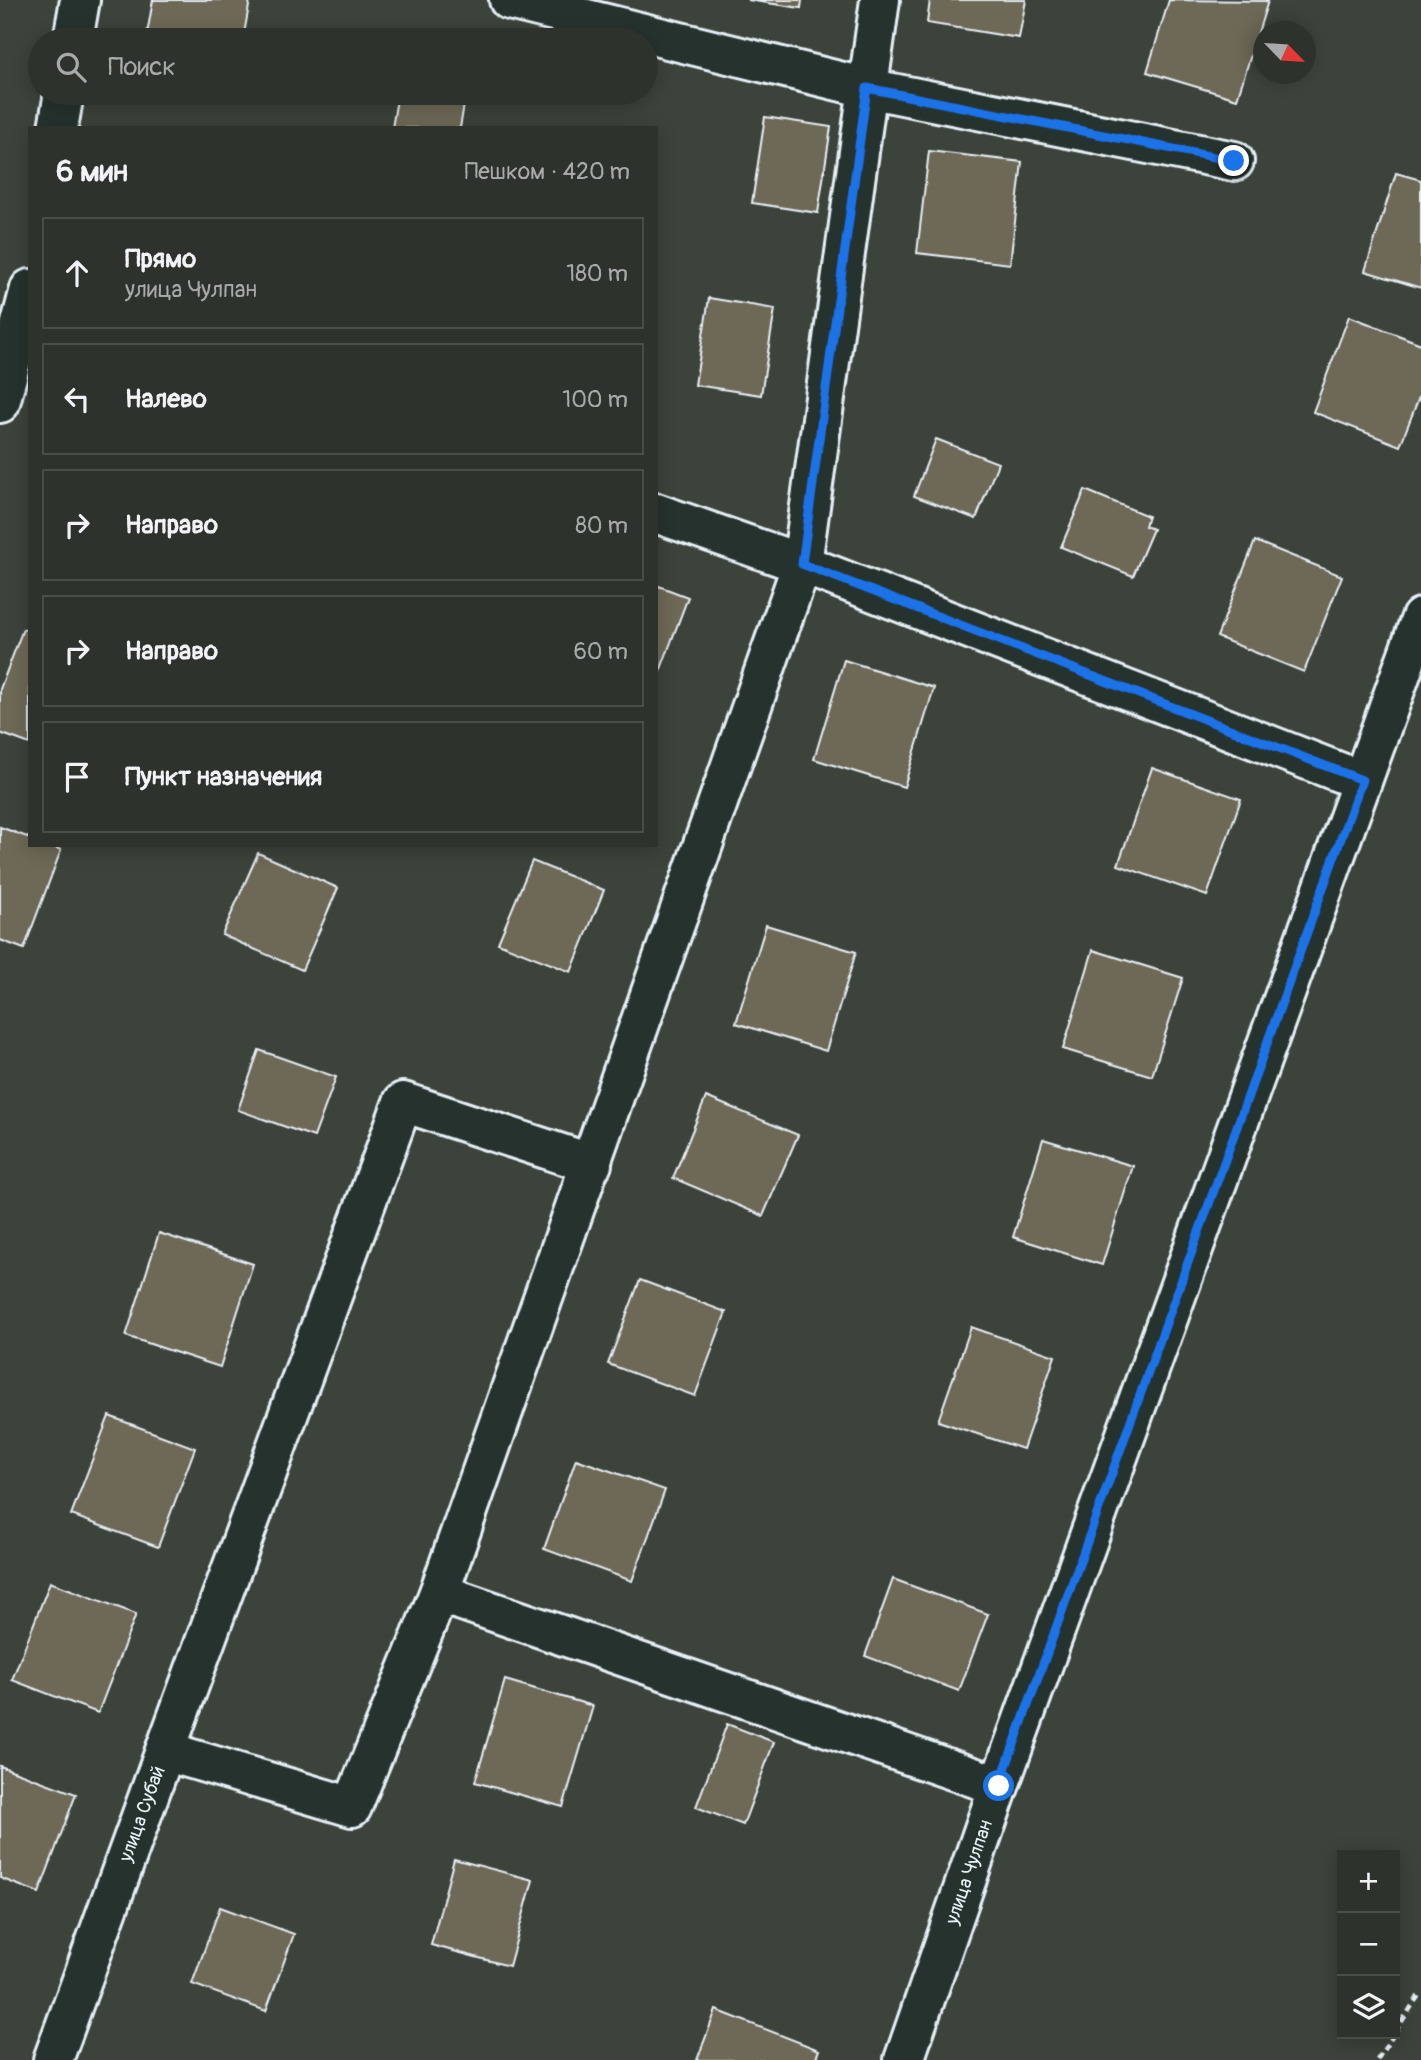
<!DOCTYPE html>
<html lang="ru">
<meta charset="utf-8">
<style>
:root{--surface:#2d322c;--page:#393e38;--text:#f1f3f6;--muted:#a7aaa9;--line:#484d48}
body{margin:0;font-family:Pangolin,sans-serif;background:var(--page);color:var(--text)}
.controls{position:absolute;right:21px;bottom:21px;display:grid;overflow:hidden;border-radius:0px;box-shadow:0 4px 18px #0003}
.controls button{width:63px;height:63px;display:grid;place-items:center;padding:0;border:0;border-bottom:2px solid var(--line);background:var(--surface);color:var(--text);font:35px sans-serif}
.compass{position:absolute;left:1253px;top:21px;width:63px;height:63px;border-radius:50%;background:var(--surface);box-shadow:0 4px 18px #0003;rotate:115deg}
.stop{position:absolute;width:21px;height:21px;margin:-16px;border:5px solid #1a73e8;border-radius:50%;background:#fff}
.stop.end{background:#1a73e8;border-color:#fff;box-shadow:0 2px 7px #0008}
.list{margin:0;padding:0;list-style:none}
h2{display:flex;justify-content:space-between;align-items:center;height:91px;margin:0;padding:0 28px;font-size:30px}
h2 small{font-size:23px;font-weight:400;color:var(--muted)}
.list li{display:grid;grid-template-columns:46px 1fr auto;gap:21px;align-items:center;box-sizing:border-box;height:112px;margin:0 14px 14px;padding:0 14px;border:2px solid var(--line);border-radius:0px}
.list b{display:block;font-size:26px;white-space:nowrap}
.list p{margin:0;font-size:23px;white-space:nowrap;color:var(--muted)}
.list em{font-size:23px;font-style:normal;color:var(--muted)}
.icon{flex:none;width:38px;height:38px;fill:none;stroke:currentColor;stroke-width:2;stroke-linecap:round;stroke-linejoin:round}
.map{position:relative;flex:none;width:1421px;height:2060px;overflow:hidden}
.search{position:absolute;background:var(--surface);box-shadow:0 4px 18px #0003;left:28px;top:28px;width:630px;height:77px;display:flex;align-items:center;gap:18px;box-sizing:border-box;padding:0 24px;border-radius:38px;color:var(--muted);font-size:26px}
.panel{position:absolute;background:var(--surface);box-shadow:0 4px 18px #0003;left:28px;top:126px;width:630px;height:721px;border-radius:0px}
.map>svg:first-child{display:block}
.building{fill:#6e6857;stroke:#e8f1f8;stroke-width:2}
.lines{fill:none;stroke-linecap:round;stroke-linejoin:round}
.minor-casing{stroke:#e8f1f8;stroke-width:44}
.path{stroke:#e8f1f8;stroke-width:4.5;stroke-dasharray:7 5;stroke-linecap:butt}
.minor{stroke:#26332d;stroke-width:38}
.route{stroke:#1a73e8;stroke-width:9}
.labels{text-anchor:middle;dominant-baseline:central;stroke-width:5;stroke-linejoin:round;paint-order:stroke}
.street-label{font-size:19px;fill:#e8f1f8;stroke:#26332d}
</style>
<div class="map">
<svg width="1421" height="2060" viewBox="0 0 1421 2060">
<rect width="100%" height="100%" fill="#3c433a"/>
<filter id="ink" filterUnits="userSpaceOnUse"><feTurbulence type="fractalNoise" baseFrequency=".0143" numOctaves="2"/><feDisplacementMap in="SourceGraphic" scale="14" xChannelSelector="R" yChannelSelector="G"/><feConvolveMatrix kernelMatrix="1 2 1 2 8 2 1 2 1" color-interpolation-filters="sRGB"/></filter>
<g filter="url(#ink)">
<g class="building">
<path d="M153,0H250L243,40H146Z"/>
<path d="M748,0H802L801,8Z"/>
<path d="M930,0H1026L1019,38L927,23Z"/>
<path d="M1169,0L1268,1L1237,99L1147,72Z"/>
<path d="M398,93H466L460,128H392Z"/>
<path d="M765,117L831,127L818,213L752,203Z"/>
<path d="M929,151L1022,162L1010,264L917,253Z"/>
<path d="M1396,173L1421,180V288L1365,271Z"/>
<path d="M709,298L775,309L761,395L695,385Z"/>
<path d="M1349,316L1421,344V392L1400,446L1313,412Z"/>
<path d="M936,439L998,463L976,519L914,496Z"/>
<path d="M1085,490L1148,516L1145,526L1153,529L1133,576L1061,547Z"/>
<path d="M1255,541L1342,576L1304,672L1217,637Z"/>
<path d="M656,585L688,597L656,682Z"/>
<path d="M23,629L30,631V744L0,733V689Z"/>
<path d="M844,660L934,688L904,787L814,759Z"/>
<path d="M1152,768L1241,799L1207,896L1118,865Z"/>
<path d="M0,827L30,838V845H49L61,850L24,949L0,940Z"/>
<path d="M258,853L338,888L302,970L222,935Z"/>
<path d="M532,861L604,890L571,972L498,943Z"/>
<path d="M766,925L856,952L826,1051L736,1023Z"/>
<path d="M1093,950L1183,978L1152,1076L1063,1049Z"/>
<path d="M259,1050L336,1077L314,1137L238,1110Z"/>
<path d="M706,1097L798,1135L763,1216L673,1178Z"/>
<path d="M1043,1139L1133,1166L1102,1265L1013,1237Z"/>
<path d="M159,1233L253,1264L220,1367L126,1336Z"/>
<path d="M640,1280L726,1312L695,1396L608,1364Z"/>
<path d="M971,1327L1055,1356L1023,1449L938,1421Z"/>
<path d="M109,1416L195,1448L158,1547L71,1515Z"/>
<path d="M576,1459L665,1490L632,1581L544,1549Z"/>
<path d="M893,1579L988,1614L959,1691L865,1656Z"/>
<path d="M50,1582L136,1614L98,1713L12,1680Z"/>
<path d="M505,1680L593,1706L563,1807L475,1782Z"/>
<path d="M727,1724L774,1742L743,1825L696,1807Z"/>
<path d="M0,1766L76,1794L39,1893L0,1878Z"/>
<path d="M454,1859L533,1880L509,1966L431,1945Z"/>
<path d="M220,1907L294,1934L266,2011L192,1984Z"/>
<path d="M716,2010L819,2050L815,2060H697Z"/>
</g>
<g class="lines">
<defs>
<g id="minor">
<path d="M509,0L867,88L1234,161"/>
<path d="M73,40L80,0"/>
<path d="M58,128L64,93"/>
<path d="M0,403L30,289"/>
<path d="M656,513L802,564L1362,781"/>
<path d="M439,1593L999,1786"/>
<path d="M165,1751L403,1102L592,1164"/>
<path d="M53,2060L165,1751L352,1807L439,1593L802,564L880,0"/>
<path d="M904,2060L999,1786L1421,618"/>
</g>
</defs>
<use href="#minor" class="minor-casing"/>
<g class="path">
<path d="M1395,2032L1421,1992"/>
<path d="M1377,2060L1394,2034"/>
</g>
<use href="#minor" class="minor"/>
</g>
</g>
<g class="lines" filter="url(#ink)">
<path class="route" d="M999,1786L1362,780L802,564L867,88L1234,161"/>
</g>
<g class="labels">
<g class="street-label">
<text transform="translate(142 1814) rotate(-70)">улица Субай</text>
<text transform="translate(969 1872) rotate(-71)">улица Чулпан</text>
</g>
</g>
</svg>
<div class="controls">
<button>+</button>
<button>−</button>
<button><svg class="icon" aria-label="layers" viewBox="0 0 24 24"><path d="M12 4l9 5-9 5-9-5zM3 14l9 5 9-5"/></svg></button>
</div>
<svg class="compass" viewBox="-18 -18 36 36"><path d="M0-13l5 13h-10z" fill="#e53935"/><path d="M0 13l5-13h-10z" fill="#a7aaa9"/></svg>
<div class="stop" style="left:999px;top:1786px"></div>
<div class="stop end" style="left:1234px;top:161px"></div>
<div class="search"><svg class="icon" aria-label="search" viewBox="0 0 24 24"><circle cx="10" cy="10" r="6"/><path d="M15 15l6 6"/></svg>Поиск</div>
<section class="panel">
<h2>6 мин<small>Пешком · 420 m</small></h2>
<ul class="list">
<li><svg class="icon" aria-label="ahead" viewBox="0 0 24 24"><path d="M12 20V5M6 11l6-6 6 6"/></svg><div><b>Прямо</b><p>улица Чулпан</p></div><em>180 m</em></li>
<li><svg class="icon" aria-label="left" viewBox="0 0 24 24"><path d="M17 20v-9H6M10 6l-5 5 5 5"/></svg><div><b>Налево</b></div><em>100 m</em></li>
<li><svg class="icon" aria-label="right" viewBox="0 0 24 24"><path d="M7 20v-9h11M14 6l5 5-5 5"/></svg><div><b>Направо</b></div><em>80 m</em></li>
<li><svg class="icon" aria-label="right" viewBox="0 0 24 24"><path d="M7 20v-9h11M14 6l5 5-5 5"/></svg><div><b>Направо</b></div><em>60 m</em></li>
<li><svg class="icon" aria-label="arrive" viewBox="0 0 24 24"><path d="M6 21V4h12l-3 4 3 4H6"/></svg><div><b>Пункт назначения</b></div></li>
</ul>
</section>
</div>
